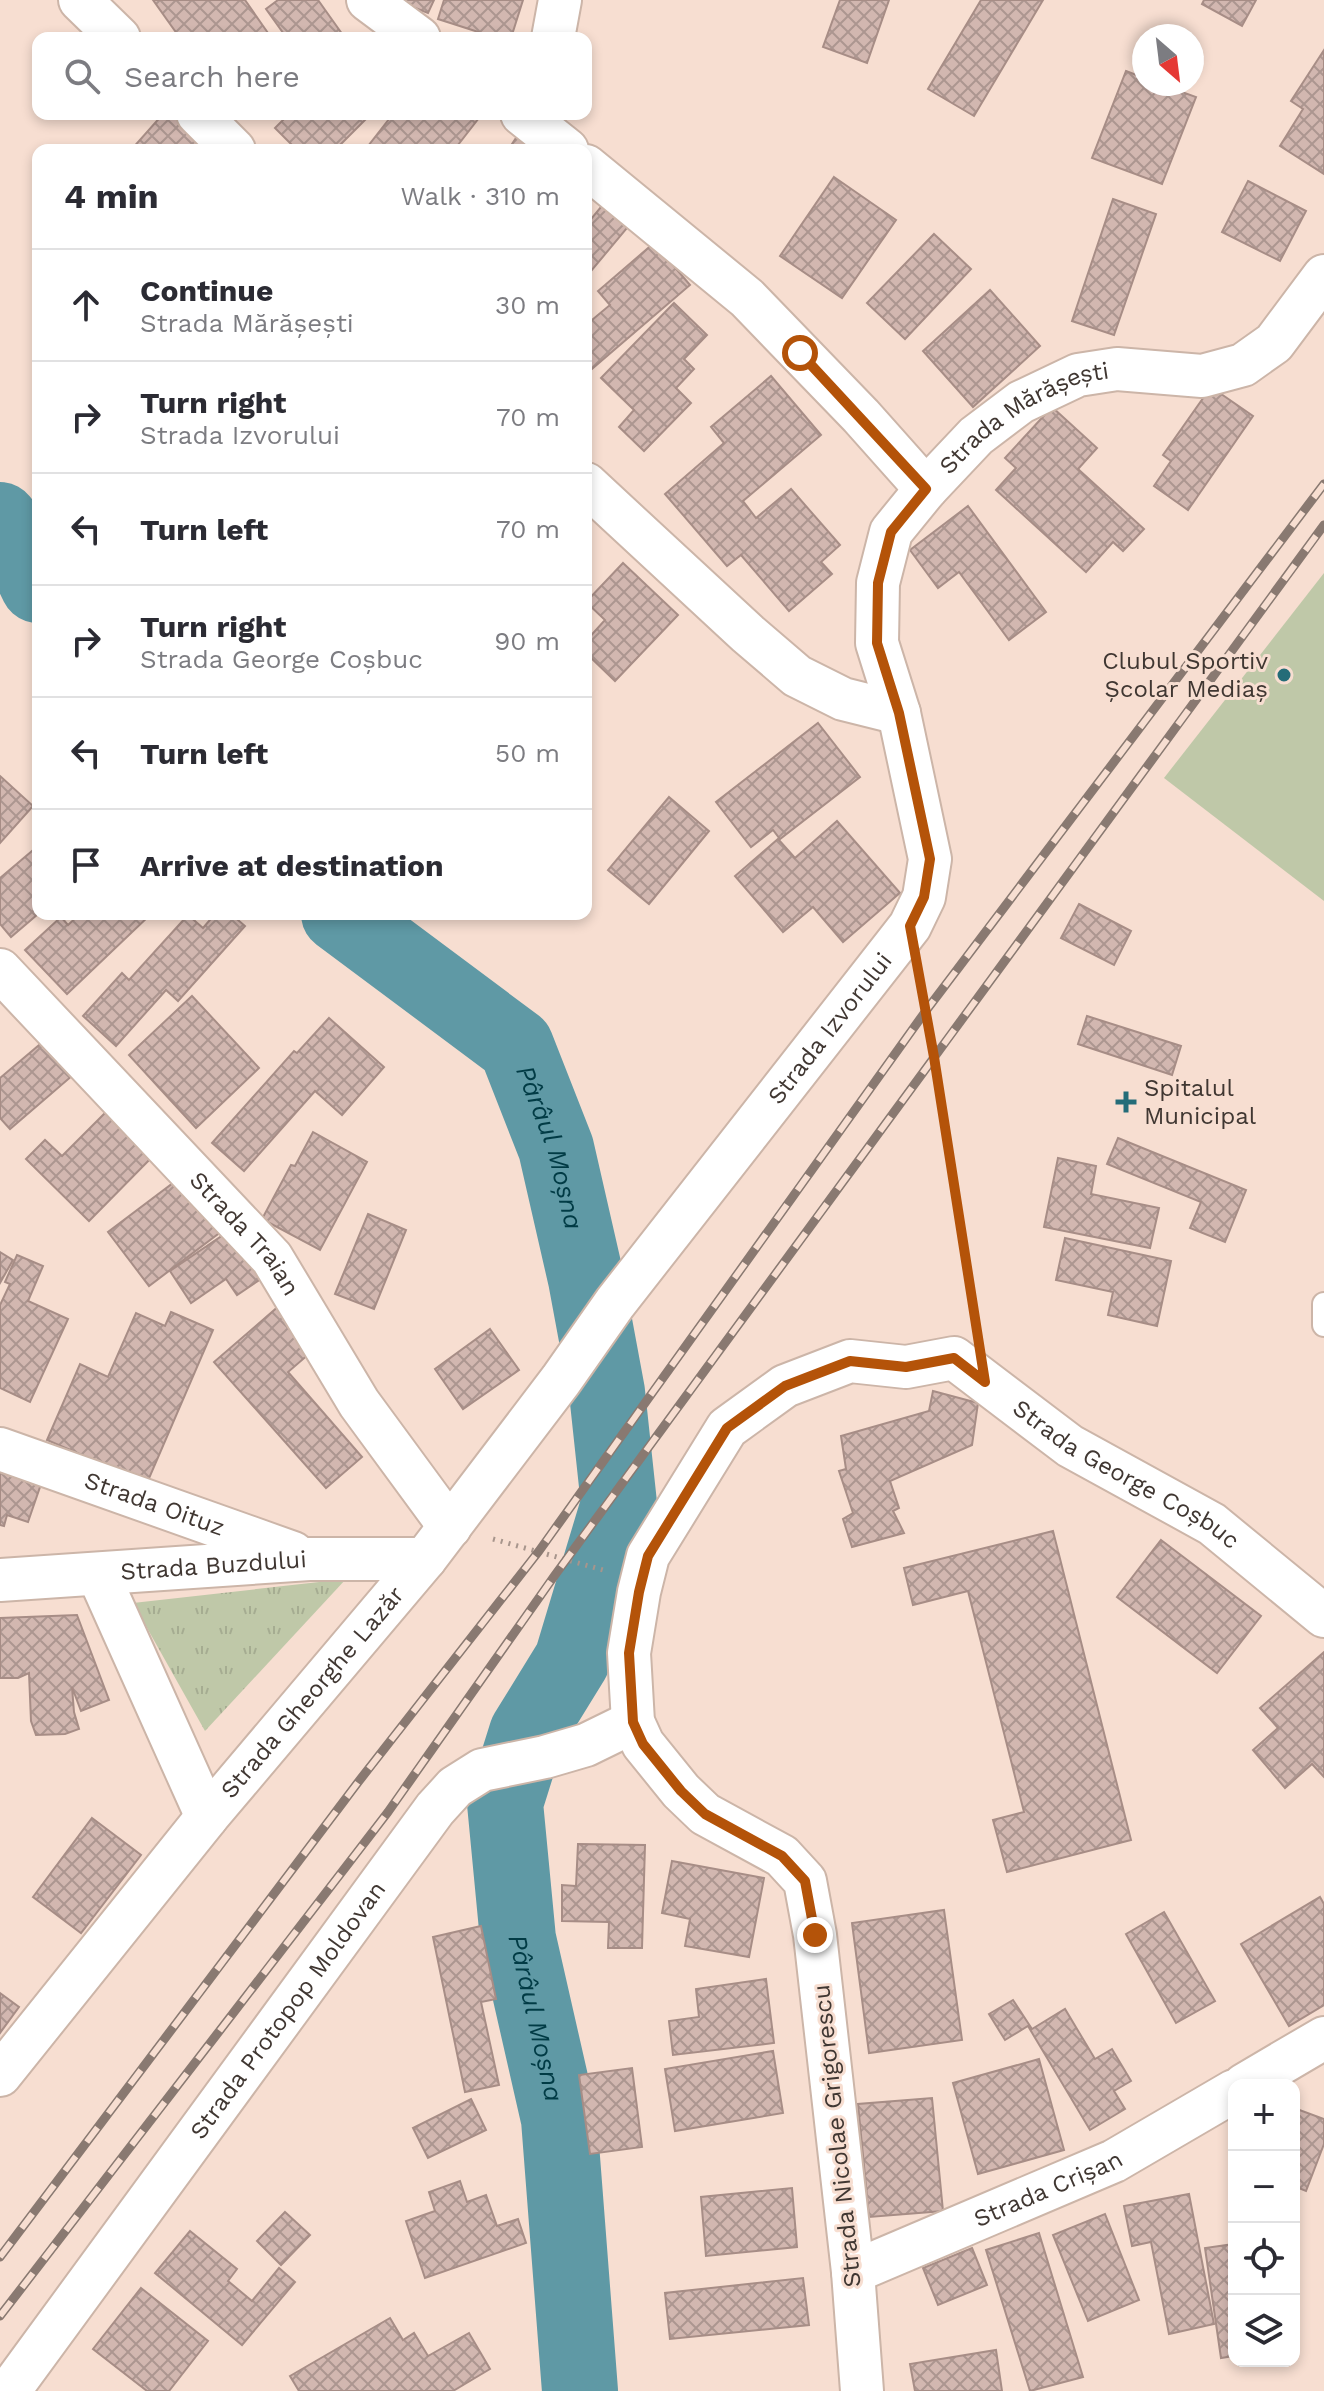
<!DOCTYPE html>
<meta charset="utf-8">
<style>
:root{--surface:#fff;--page:#f2f2f3;--text:#2b2b33;--muted:#7c7c81;--line:#e1e1e2}
body{margin:0;font-family:"Work Sans",sans-serif;background:var(--page);color:var(--text)}
.controls{position:absolute;right:24px;bottom:24px;display:grid;overflow:hidden;border-radius:16px;box-shadow:0 4px 12px #0003}
.controls button{width:72px;height:72px;display:grid;place-items:center;padding:0;border:0;border-bottom:2px solid var(--line);background:var(--surface);color:var(--text);font:40px sans-serif}
.compass{position:absolute;left:1132px;top:24px;width:72px;height:72px;border-radius:50%;background:var(--surface);box-shadow:0 4px 12px #0003;rotate:152deg}
.stop{position:absolute;width:24px;height:24px;margin:-18px;border:6px solid #b45309;border-radius:50%;background:#fff}
.stop.end{background:#b45309;border-color:#fff;box-shadow:0 2px 8px #0008}
.list{margin:0;padding:0;list-style:none}
h2{display:flex;justify-content:space-between;align-items:center;height:104px;margin:0;padding:0 32px;font-size:34px}
h2 small{font-size:26px;font-weight:400;color:var(--muted)}
.list li{display:grid;grid-template-columns:52px 1fr auto;gap:24px;align-items:center;box-sizing:border-box;height:112px;padding:0 32px;border-top:2px solid var(--line)}
.list b{display:block;font-size:30px;white-space:nowrap}
.list p{margin:0;font-size:26px;white-space:nowrap;color:var(--muted)}
.list em{font-size:26px;font-style:normal;color:var(--muted)}
.icon{flex:none;width:44px;height:44px;fill:none;stroke:currentColor;stroke-width:2;stroke-linecap:round;stroke-linejoin:round}
.map{position:relative;flex:none;width:1324px;height:2391px;overflow:hidden}
.search{position:absolute;background:var(--surface);box-shadow:0 4px 12px #0003;left:32px;top:32px;width:560px;height:88px;display:flex;align-items:center;gap:20px;box-sizing:border-box;padding:0 28px;border-radius:16px;color:var(--muted);font-size:30px}
.panel{position:absolute;background:var(--surface);box-shadow:0 4px 12px #0003;left:32px;top:144px;width:560px;height:776px;border-radius:16px}
.map>svg:first-child{display:block}
.grass{fill:url(#grass-tufts)}
.pitch{fill:#bfc8a8}
.lines{fill:none;stroke-linecap:round;stroke-linejoin:round}
.river{stroke:#5f99a5;stroke-width:76}
.building{fill:url(#building-cross-hatch);stroke:#a78d86;stroke-width:2}
.service-casing{stroke:#ccb5a8;stroke-width:26}
.minor-casing{stroke:#ccb5a8;stroke-width:46}
.path{stroke:#a7958c;stroke-width:5;stroke-dasharray:2 6;stroke-linecap:butt}
.service{stroke:#fff;stroke-width:22}
.minor{stroke:#fff;stroke-width:42}
.rail-casing{stroke:#897971;stroke-width:9}
.rail{stroke:#f7ded1;stroke-width:6;stroke-dasharray:18;stroke-linecap:butt}
.route{stroke:#b45309;stroke-width:10}
.poi-dot{fill:#246c78;stroke:#f7ded1;stroke-width:3}
.labels{text-anchor:middle;dominant-baseline:central;stroke-width:6;stroke-linejoin:round;paint-order:stroke}
.street-label{font-size:24px;fill:#403732;stroke:#f7ded1}
.poi-label{font-size:24px;fill:#403732;stroke:#f7ded1;text-anchor:end}
.water-label{font-size:26px;font-style:italic;fill:#013b45;stroke:#f7ded1}
</style>
<div class="map">
<svg width="1324" height="2391" viewBox="0 0 1324 2391">
<defs>
<pattern id="grass-tufts" width="24" height="20" patternUnits="userSpaceOnUse" patternTransform="scale(2)"><rect width="24" height="20" fill="#bfc8a8"/><path d="M3 7l-1-3M5 7V3M7 7l1-3M15 17l-1-3M17 17v-4M19 17l1-3" fill="none" stroke="#a5ac91"/></pattern>
<pattern id="building-cross-hatch" width="8" height="8" patternUnits="userSpaceOnUse" patternTransform="scale(2)"><rect width="8" height="8" fill="#d2b7b0"/><path d="M0 0l8 8M0 8l8-8" fill="none" stroke="#ac9690"/></pattern>
</defs>
<rect width="100%" height="100%" fill="#f7ded1"/>
<path class="grass" d="M346,1579L205,1731L133,1603Z"/>
<path class="pitch" d="M1324,573V901L1164,778Z"/>
<g class="lines">
<g class="river">
<path d="M0,520L16,540L38,585"/>
<path id="s1" d="M339,914L516,1046L556,1148L586,1279L607,1392L619,1504L572,1660L527,1733L505,1803L518,1939L559,2119L580,2391"/>
</g>
</g>
<g class="building">
<path d="M153,0H245L268,33L262,38H180Z"/>
<path d="M278,0H318L345,38H284L286,37L266,9Z"/>
<path d="M395,0H434L428,13Z"/>
<path d="M444,0H523L511,38H497L438,19Z"/>
<path d="M840,0H889L867,63L823,47Z"/>
<path d="M981,0H1043L974,116L928,89Z"/>
<path d="M1204,0H1256L1242,26L1202,4Z"/>
<path d="M1324,50V174L1280,146L1303,109L1291,101Z"/>
<path d="M1126,71L1144,78V84H1160L1196,97L1162,184L1092,158Z"/>
<path d="M163,114H183L206,134L193,150H131Z"/>
<path d="M289,114H371L335,150H297L275,128Z"/>
<path d="M393,114H482L454,150H365Z"/>
<path d="M518,135L540,150H508Z"/>
<path d="M834,177L896,220L842,298L780,256Z"/>
<path d="M1248,181L1306,211L1280,261L1222,232Z"/>
<path d="M1113,199L1156,214L1114,335L1072,321Z"/>
<path d="M606,201L632,222L586,277V225Z"/>
<path d="M934,234L971,269L905,339L867,303Z"/>
<path d="M654,243L690,285L586,374V325L610,305L598,291Z"/>
<path d="M990,290L1040,346L973,407L923,351Z"/>
<path d="M674,303L707,335L684,359L694,369L676,388L691,403L644,451L619,427L634,410L601,378Z"/>
<path d="M771,376L821,435L743,501L756,518L791,489L840,545L821,562L832,574L789,611L741,555L727,566L665,494L724,443L711,427Z"/>
<path d="M1211,387L1253,416L1188,510L1154,486L1171,461L1163,455Z"/>
<path d="M1052,407L1097,448L1078,469L1144,529L1123,551L1113,542L1086,572L996,490L1016,468L1005,458Z"/>
<path d="M968,506L1046,612L1009,640L959,572L938,588L910,550Z"/>
<path d="M623,563L678,615L615,681L586,653V641L605,620L586,602Z"/>
<path d="M818,723L860,777L780,839L773,830L751,847L716,802Z"/>
<path d="M0,776L33,806L0,843Z"/>
<path d="M669,797L709,831L649,904L608,870Z"/>
<path d="M837,821L900,893L843,942L813,907L783,932L735,876L778,839L795,858Z"/>
<path d="M38,846V914L11,937L0,924V878Z"/>
<path d="M1079,904L1131,931L1114,965L1061,938Z"/>
<path d="M80,914H151L67,994L25,950L61,917L68,925Z"/>
<path d="M215,914H231L245,926L178,1001L166,990L116,1046L83,1016L122,973L129,980L188,915L203,928Z"/>
<path d="M192,996L259,1068L196,1128L129,1055Z"/>
<path d="M1087,1016L1181,1046L1172,1075L1078,1044Z"/>
<path d="M329,1018L384,1067L342,1115L315,1091L244,1171L212,1143L294,1051L297,1053Z"/>
<path d="M51,1035L80,1069L10,1129L0,1118V1078Z"/>
<path d="M116,1102L162,1147L89,1221L26,1159L45,1140L62,1156Z"/>
<path d="M313,1132L367,1162L320,1250L262,1219L291,1165L295,1166Z"/>
<path d="M1118,1138L1246,1190L1225,1242L1190,1228L1201,1202L1107,1164Z"/>
<path d="M1058,1158L1096,1166L1091,1194L1159,1208L1150,1248L1044,1227Z"/>
<path d="M185,1174L226,1228L149,1286L108,1232Z"/>
<path d="M368,1214L406,1230L374,1309L335,1294Z"/>
<path d="M232,1229L264,1277L237,1295L226,1279L191,1303L170,1271Z"/>
<path d="M1065,1238L1171,1261L1157,1326L1108,1315L1113,1292L1056,1280Z"/>
<path d="M0,1252L13,1260L0,1283Z"/>
<path d="M17,1255L43,1266L28,1301L68,1319L30,1402L0,1388V1305L10,1284L5,1282Z"/>
<path d="M280,1305L317,1347L288,1372L362,1457L326,1488L214,1362Z"/>
<path d="M171,1312L213,1330L147,1483L47,1440L80,1364L108,1377L136,1313L165,1326Z"/>
<path d="M490,1329L519,1370L463,1409L435,1369Z"/>
<path d="M933,1391L978,1403L972,1445L890,1481L899,1508L893,1511L904,1533L852,1547L843,1519L853,1513L839,1471L846,1469L841,1436L929,1411Z"/>
<path d="M0,1470L41,1484L28,1522L7,1515L4,1526L0,1525Z"/>
<path d="M1053,1531L1131,1840L1007,1872L993,1820L1024,1812L968,1591L913,1605L904,1568Z"/>
<path d="M1161,1540L1261,1616L1217,1673L1117,1597Z"/>
<path d="M77,1615L109,1700L81,1711L72,1687L74,1712L79,1729L65,1734L36,1735L31,1721L29,1673L18,1678H0V1618Z"/>
<path d="M1324,1652V1777L1312,1764L1285,1788L1253,1750L1278,1728L1260,1708Z"/>
<path d="M92,1818L141,1855L81,1933L33,1897Z"/>
<path d="M578,1844L645,1845L642,1948H608L609,1922L562,1921V1885L576,1886Z"/>
<path d="M672,1861L764,1878L749,1957L685,1946L690,1919L662,1913Z"/>
<path d="M1320,1897L1324,1904V2005L1289,2026L1241,1944Z"/>
<path d="M944,1910L962,2040L869,2053L852,1923Z"/>
<path d="M1164,1912L1215,2001L1176,2023L1126,1934Z"/>
<path d="M481,1926L496,1999L481,2002L499,2085L465,2092L433,1937Z"/>
<path d="M766,1979L774,2043L673,2055L669,2021L699,2017L696,1989Z"/>
<path d="M0,1993L19,2007L0,2033Z"/>
<path d="M1013,2000L1032,2029L1065,2009L1095,2059L1112,2049L1131,2081L1114,2091L1125,2109L1090,2130L1028,2026L1005,2040L989,2014Z"/>
<path d="M773,2051L783,2113L675,2131L665,2069Z"/>
<path d="M1039,2059L1064,2150L978,2174L953,2083Z"/>
<path d="M632,2068L642,2147L590,2154L579,2075Z"/>
<path d="M932,2098L943,2211L869,2217L858,2104Z"/>
<path d="M471,2099L486,2130L428,2158L413,2128Z"/>
<path d="M1294,2108L1324,2119V2144L1306,2191L1294,2186Z"/>
<path d="M460,2181L467,2202L486,2195L497,2226L518,2219L526,2243L425,2278L406,2221L435,2211L429,2192Z"/>
<path d="M792,2188L797,2247L706,2256L701,2197Z"/>
<path d="M1189,2194L1214,2324L1169,2334L1151,2242L1132,2246L1124,2206Z"/>
<path d="M285,2212L310,2235L281,2265L257,2241Z"/>
<path d="M1105,2214L1139,2300L1088,2321L1053,2235Z"/>
<path d="M190,2231L237,2269L228,2281L252,2301L279,2268L295,2282L242,2345L155,2273Z"/>
<path d="M1039,2233L1083,2377L1030,2391L986,2250Z"/>
<path d="M1234,2244V2356L1221,2358L1205,2248Z"/>
<path d="M972,2248L987,2285L938,2305L923,2268Z"/>
<path d="M803,2278L809,2325L670,2339L665,2293Z"/>
<path d="M141,2288L208,2341L169,2391H147L93,2349Z"/>
<path d="M390,2318L403,2340L414,2333L428,2356L469,2333L490,2369L453,2391H299L290,2376Z"/>
<path d="M996,2350L1002,2391H915L910,2364Z"/>
</g>
<g class="lines">
<defs>
<path id="service" d="M1324,1304V1325"/>
<g id="minor">
<path d="M80,0L119,38"/>
<path d="M368,0L419,38"/>
<path d="M553,38L560,0"/>
<path d="M198,114L234,150"/>
<path d="M522,114L567,150"/>
<path d="M586,166L747,298L861,416L926,489"/>
<path d="M586,484L748,634L797,676L843,699L899,713"/>
<path id="s2" d="M0,970L272,1258L359,1403L450,1527"/>
<path id="s3" d="M0,1449L293,1553"/>
<path d="M98,1574L207,1817"/>
<path id="s4" d="M0,1580L309,1559H425"/>
<path id="s5" d="M0,2075L207,1817L425,1559L561,1380L615,1303L910,926L924,897L930,859L899,713L877,643L878,583L891,532L926,489L976,436L1021,402L1078,375L1117,369L1202,376L1243,365L1274,343L1324,276"/>
<path d="M1244,2085L1324,2038"/>
<path id="s6" d="M853,2272L1114,2161L1234,2091"/>
<path id="s7" d="M9,2391L435,1809L455,1787L482,1770L545,1757L586,1745L633,1722"/>
<path id="s8" d="M862,2391L853,2272L815,1935L805,1881L782,1856L705,1814L681,1791L643,1744L633,1722L629,1653L639,1592L648,1556L727,1428L785,1386L850,1361L906,1367L954,1358L1070,1446L1212,1524L1324,1616"/>
</g>
</defs>
<use href="#service" class="service-casing"/>
<use href="#minor" class="minor-casing"/>
<g class="path">
<path d="M920,982L934,1057L976,1324"/>
<path d="M493,1539L603,1570"/>
</g>
<use href="#service" class="service"/>
<use href="#minor" class="minor"/>
<defs>
<g id="rail">
<path d="M0,2257L359,1781L539,1551L925,1012L1324,484"/>
<path d="M0,2316L388,1812L555,1575L1324,525"/>
</g>
</defs>
<use href="#rail" class="rail-casing"/>
<use href="#rail" class="rail"/>
</g>
<g class="lines">
<path class="route" d="M800,353L926,489L891,532L878,583L877,643L899,713L930,859L924,897L910,926L934,1057L985,1382L954,1358L906,1367L850,1361L785,1386L727,1428L648,1556L639,1592L629,1653L633,1722L643,1744L681,1791L705,1814L782,1856L805,1881L815,1935"/>
</g>
<g class="poi-dot">
<circle cx="1284" cy="675" r="8"/>
<path d="M1122 1090h8v8h8v8h-8v8h-8v-8h-8v-8h8z"/>
</g>
<g class="labels">
<g class="street-label">
<text stroke="none"><textPath href="#s5" startOffset="2052">Strada Mărășești</textPath></text>
<text stroke="none"><textPath href="#s5" startOffset="1336">Strada Izvorului</textPath></text>
<text stroke="none"><textPath href="#s2" startOffset="360">Strada Traian</textPath></text>
<text stroke="none"><textPath href="#s8" startOffset="1526">Strada George Coșbuc</textPath></text>
<text stroke="none"><textPath href="#s3" startOffset="164">Strada Oituz</textPath></text>
<text stroke="none"><textPath href="#s4" startOffset="214">Strada Buzdului</textPath></text>
<text stroke="none"><textPath href="#s5" startOffset="494">Strada Gheorghe Lazăr</textPath></text>
<text stroke="none"><textPath href="#s7" startOffset="472">Strada Protopop Moldovan</textPath></text>
<text transform="translate(837 2136) rotate(-96)">Strada Nicolae Grigorescu</text>
<text stroke="none"><textPath href="#s6" startOffset="212">Strada Crișan</textPath></text>
</g>
<g class="poi-label">
<text x="1268" y="661">Clubul Sportiv<tspan x="1268" dy="28">Școlar Mediaș</tspan></text>
<text x="1144" y="1088" text-anchor="start">Spitalul<tspan x="1144" dy="28">Municipal</tspan></text>
</g>
<g class="water-label">
<text stroke="none"><textPath href="#s1" startOffset="328">Pârâul Moșna</textPath></text>
<text stroke="none"><textPath href="#s1" startOffset="1232">Pârâul Moșna</textPath></text>
</g>
</g>
</svg>
<div class="controls">
<button>+</button>
<button>−</button>
<button><svg class="icon" aria-label="locate" viewBox="0 0 24 24"><circle cx="12" cy="12" r="6"/><path d="M12 2v4M12 18v4M2 12h4M18 12h4"/></svg></button>
<button><svg class="icon" aria-label="layers" viewBox="0 0 24 24"><path d="M12 4l9 5-9 5-9-5zM3 14l9 5 9-5"/></svg></button>
</div>
<svg class="compass" viewBox="-18 -18 36 36"><path d="M0-13l5 13h-10z" fill="#e53935"/><path d="M0 13l5-13h-10z" fill="#7c7c81"/></svg>
<div class="stop" style="left:800px;top:353px"></div>
<div class="stop end" style="left:815px;top:1935px"></div>
<div class="search"><svg class="icon" aria-label="search" viewBox="0 0 24 24"><circle cx="10" cy="10" r="6"/><path d="M15 15l6 6"/></svg>Search here</div>
<section class="panel">
<h2>4 min<small>Walk · 310 m</small></h2>
<ul class="list">
<li><svg class="icon" aria-label="ahead" viewBox="0 0 24 24"><path d="M12 20V5M6 11l6-6 6 6"/></svg><div><b>Continue</b><p>Strada Mărășești</p></div><em>30 m</em></li>
<li><svg class="icon" aria-label="right" viewBox="0 0 24 24"><path d="M7 20v-9h11M14 6l5 5-5 5"/></svg><div><b>Turn right</b><p>Strada Izvorului</p></div><em>70 m</em></li>
<li><svg class="icon" aria-label="left" viewBox="0 0 24 24"><path d="M17 20v-9H6M10 6l-5 5 5 5"/></svg><div><b>Turn left</b></div><em>70 m</em></li>
<li><svg class="icon" aria-label="right" viewBox="0 0 24 24"><path d="M7 20v-9h11M14 6l5 5-5 5"/></svg><div><b>Turn right</b><p>Strada George Coșbuc</p></div><em>90 m</em></li>
<li><svg class="icon" aria-label="left" viewBox="0 0 24 24"><path d="M17 20v-9H6M10 6l-5 5 5 5"/></svg><div><b>Turn left</b></div><em>50 m</em></li>
<li><svg class="icon" aria-label="arrive" viewBox="0 0 24 24"><path d="M6 21V4h12l-3 4 3 4H6"/></svg><div><b>Arrive at destination</b></div></li>
</ul>
</section>
</div>
